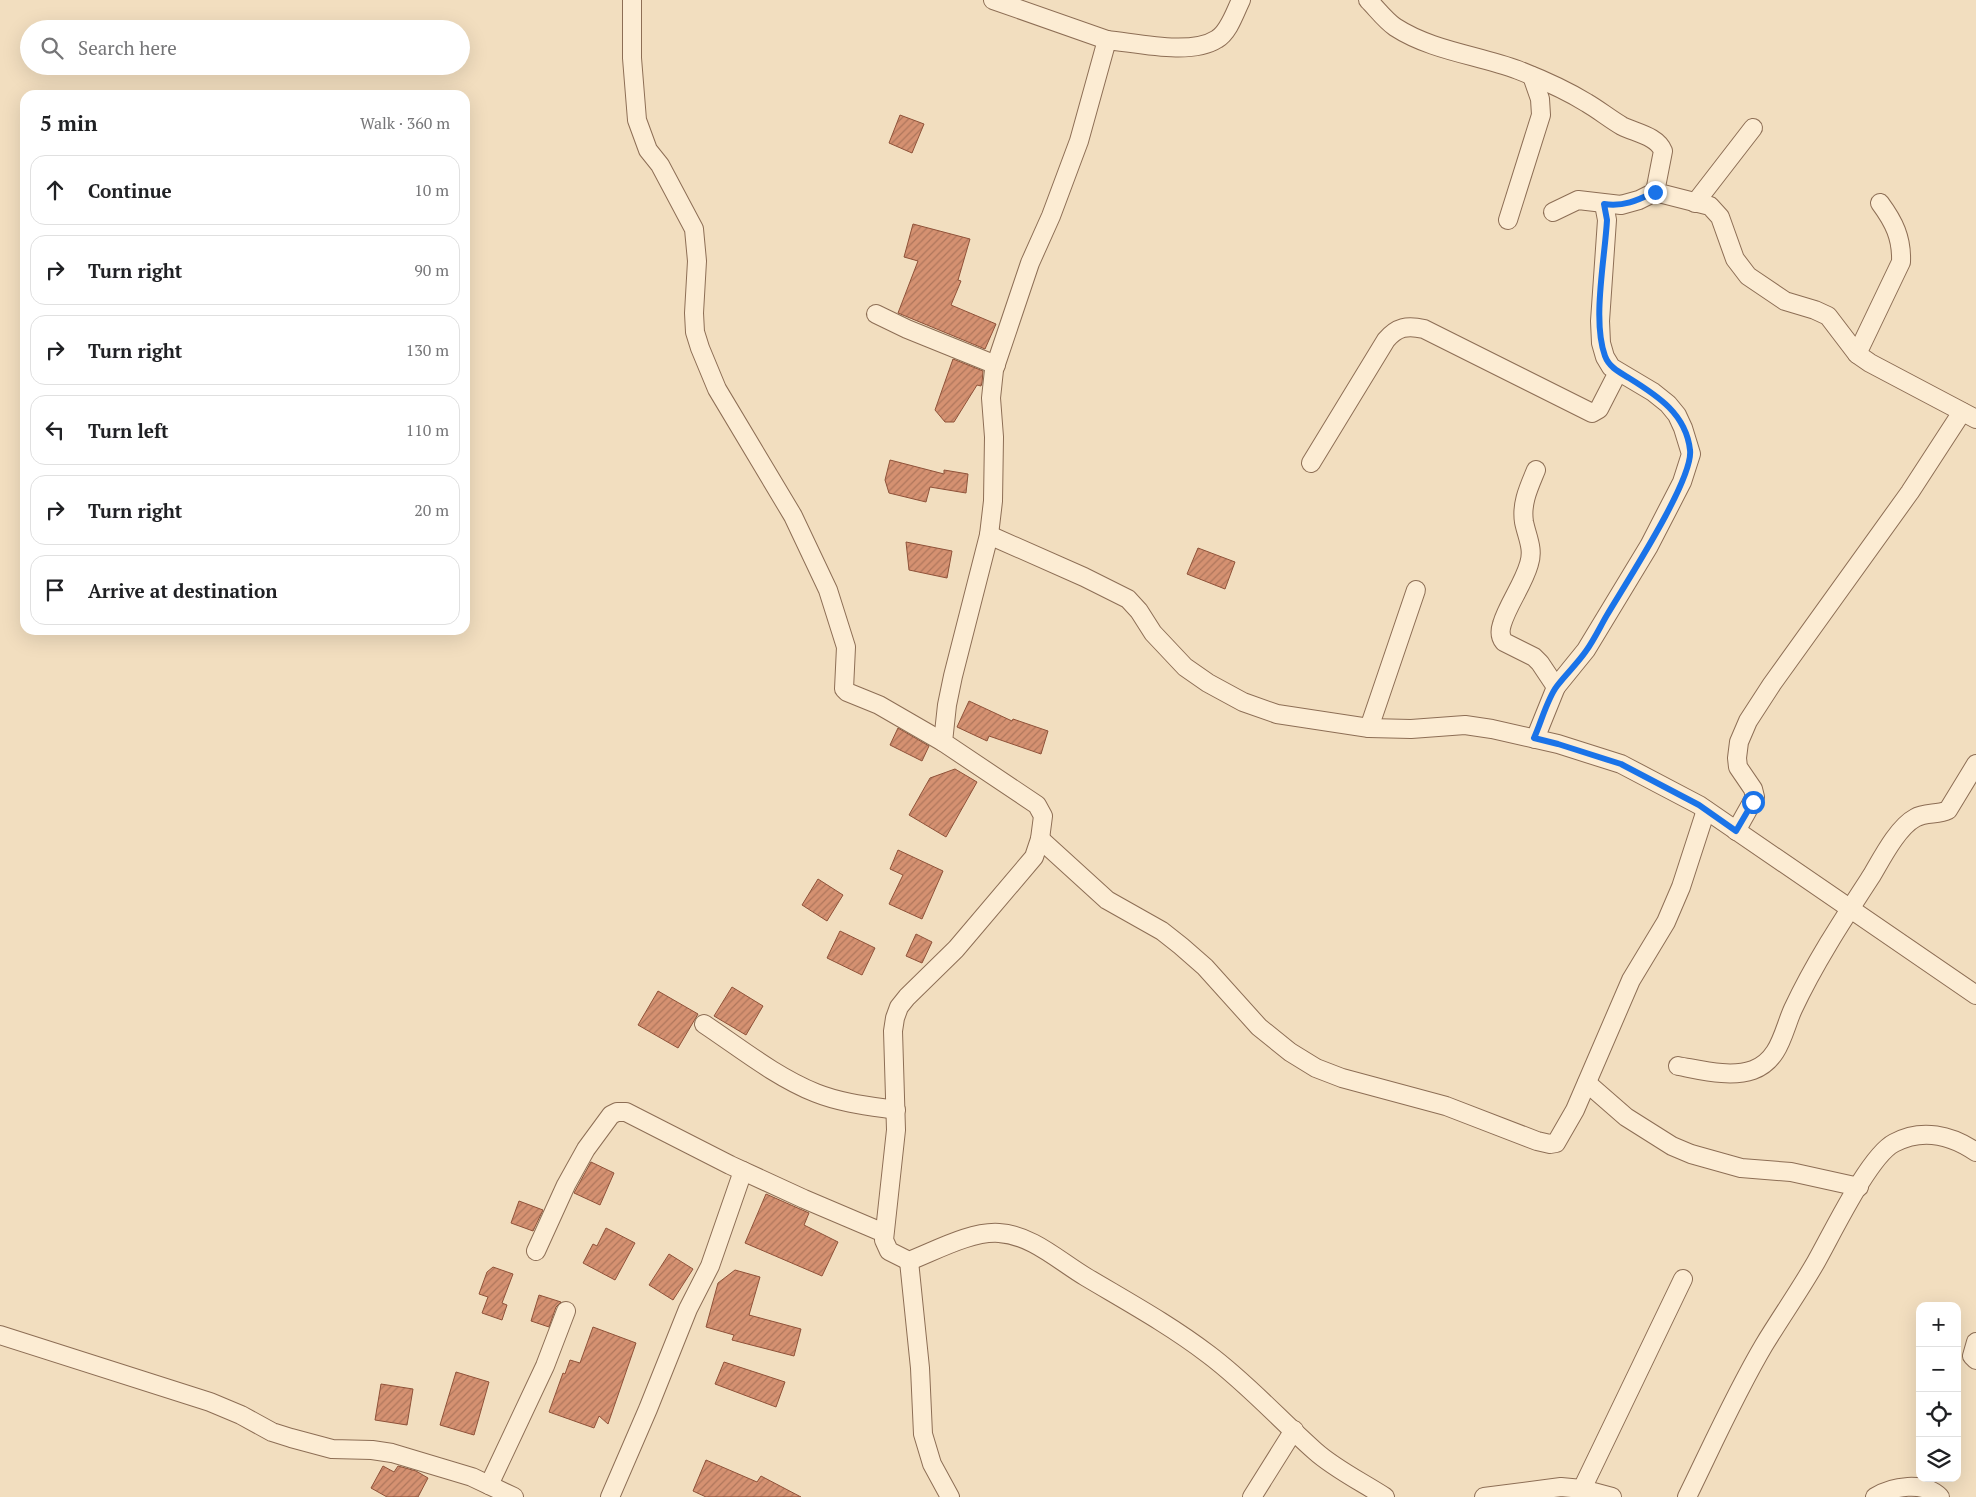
<!DOCTYPE html>
<meta charset="utf-8">
<style>
:root{--surface:#fff;--page:#f6f6f6;--text:#202124;--muted:#757577;--line:#e0e0e0}
body{margin:0;font-family:"PT Serif",serif;background:var(--page);color:var(--text)}
.controls{position:absolute;right:15px;bottom:15px;display:grid;overflow:hidden;border-radius:10px;box-shadow:0 5px 20px #0002}
.controls button{width:45px;height:45px;display:grid;place-items:center;padding:0;border:0;border-bottom:1px solid var(--line);background:var(--surface);color:var(--text);font:25px sans-serif}
.stop{position:absolute;width:15px;height:15px;margin:-11px;border:4px solid #1a73e8;border-radius:50%;background:#fff}
.stop.end{background:#1a73e8;border-color:#fff;box-shadow:0 1px 5px #0008}
.list{margin:0;padding:0;list-style:none}
h2{display:flex;justify-content:space-between;align-items:center;height:65px;margin:0;padding:0 20px;font-size:21px}
h2 small{font-size:16px;font-weight:400;color:var(--muted)}
.list li{display:grid;grid-template-columns:32px 1fr auto;gap:15px;align-items:center;box-sizing:border-box;height:70px;margin:0 10px 10px;padding:0 10px;border:1px solid var(--line);border-radius:15px}
.list b{display:block;font-size:19px;white-space:nowrap}
.list em{font-size:16px;font-style:normal;color:var(--muted)}
.icon{flex:none;width:28px;height:28px;fill:none;stroke:currentColor;stroke-width:2;stroke-linecap:round;stroke-linejoin:round}
.map{position:relative;flex:none;width:1976px;height:1497px;overflow:hidden}
.search{position:absolute;background:var(--surface);box-shadow:0 5px 20px #0002;left:20px;top:20px;width:450px;height:55px;display:flex;align-items:center;gap:12px;box-sizing:border-box;padding:0 18px;border-radius:28px;color:var(--muted);font-size:19px}
.panel{position:absolute;background:var(--surface);box-shadow:0 5px 20px #0002;left:20px;top:90px;width:450px;height:545px;border-radius:15px}
.map>svg:first-child{display:block}
.building{fill:url(#building-hatch);stroke:#8f5239}
.lines{fill:none;stroke-linecap:round;stroke-linejoin:round}
.street-casing{stroke:#8d6e55;stroke-width:20}
.street{stroke:#fcecd3;stroke-width:18}
.route{stroke:#1a73e8;stroke-width:6}
</style>
<div class="map">
<svg width="1976" height="1497" viewBox="0 0 1976 1497">
<defs>
<pattern id="building-hatch" width="6" height="6" patternUnits="userSpaceOnUse" patternTransform="scale(1.25)"><rect width="6" height="6" fill="#d59171"/><path d="M-1 1l2-2M0 6l6-6M5 7l2-2" fill="none" stroke="#ae765c"/></pattern>
</defs>
<rect width="100%" height="100%" fill="#f2debf"/>
<g class="building">
<path d="M900,115L924,124L912,153L889,143Z"/>
<path d="M913,224L970,239L958,280L961,281L951,305L996,324L985,349L898,313L918,261L904,257Z"/>
<path d="M953,359L983,371L982,383L981,386L977,385L954,422H945L935,410Z"/>
<path d="M890,460L944,474V470L968,474L966,493L930,487L926,502L889,493L885,480Z"/>
<path d="M906,542L952,551L947,578L909,570Z"/>
<path d="M1198,548L1235,562L1225,589L1187,574Z"/>
<path d="M969,701L1012,721L1013,719L1048,731L1041,754L989,736L987,741L957,727Z"/>
<path d="M898,728L929,746L922,761L890,745Z"/>
<path d="M955,769L977,782L946,837L909,815L930,778Z"/>
<path d="M898,850L943,871L922,919L889,904L903,875L890,869Z"/>
<path d="M818,879L843,895L827,921L802,905Z"/>
<path d="M840,931L875,948L862,975L827,958Z"/>
<path d="M916,934L932,942L922,963L906,956Z"/>
<path d="M732,987L763,1006L746,1035L714,1016Z"/>
<path d="M658,991L698,1014L678,1048L638,1025Z"/>
<path d="M591,1162L614,1173L600,1205L574,1193Z"/>
<path d="M766,1194L809,1213L804,1225L838,1242L822,1276L745,1243Z"/>
<path d="M519,1201L543,1210L533,1231L511,1223Z"/>
<path d="M606,1228L635,1243L615,1280L583,1263L593,1244L597,1246Z"/>
<path d="M669,1254L693,1269L673,1300L649,1285Z"/>
<path d="M493,1267L513,1274L502,1303L507,1305L502,1320L482,1313L488,1297L479,1294L487,1272Z"/>
<path d="M735,1270L760,1277L749,1315L801,1329L794,1356L732,1340L734,1335L706,1327L718,1283Z"/>
<path d="M539,1295L561,1302L556,1307L549,1327L531,1321Z"/>
<path d="M593,1327L636,1343L608,1424L599,1416L594,1428L549,1412L563,1373L565,1374L570,1360L580,1363Z"/>
<path d="M724,1362L785,1382L776,1407L715,1384Z"/>
<path d="M456,1372L489,1382L474,1435L440,1425Z"/>
<path d="M381,1384L413,1389L407,1425L375,1420Z"/>
<path d="M706,1460L757,1482L761,1476L801,1497H706L693,1491Z"/>
<path d="M383,1466L394,1472L398,1466L416,1471L428,1478L418,1497H387L371,1488Z"/>
</g>
<g class="lines">
<defs>
<g id="street">
<path d="M632,0V58L637,120L648,150L660,165L694,229L697,261L694,313L695,332L700,348L717,389L793,516L828,590L846,647L844,689L847,692L879,705L943,742"/>
<path d="M993,0L1107,40"/>
<path d="M1241,0C1235,12 1229,32 1217,39C1191,56 1137,43 1107,40L1079,141L1051,216L1030,263L994,370L991,398L994,437L993,501L989,535L953,676L947,705L943,742L1037,805L1043,816L1040,839L1034,857L956,949L907,997L899,1007L895,1018L893,1031L896,1130L884,1240L889,1251L909,1261C935,1251 971,1231 999,1233C1032,1235 1059,1261 1086,1277C1128,1302 1170,1325 1208,1354C1247,1383 1279,1419 1315,1451C1335,1469 1362,1482 1385,1497"/>
<path d="M1368,0C1377,9 1385,20 1395,27C1432,51 1478,55 1518,70C1541,79 1566,90 1587,103C1599,110 1610,119 1622,126C1636,133 1657,136 1663,151L1655,192L1710,206L1720,217L1735,259L1748,276L1785,301L1815,310L1828,316L1857,354"/>
<path d="M1695,203L1753,128"/>
<path d="M1880,203C1894,222 1902,238 1901,262L1857,354L1870,363L1976,419"/>
<path d="M1553,212L1578,200L1621,205L1639,200L1655,192"/>
<path d="M1508,220L1541,115L1540,99L1532,76"/>
<path d="M876,314L907,329L996,365"/>
<path d="M1311,463L1386,340C1397,327 1407,325 1424,329L1592,413L1599,409L1618,372"/>
<path d="M989,535L1084,577L1128,599L1139,611L1153,633L1185,667L1208,683L1243,702L1277,714L1369,728L1411,729L1465,725L1492,729L1558,744L1621,764L1699,805L1976,995"/>
<path d="M1556,687L1586,650L1649,546L1682,482L1691,454L1683,428L1677,415L1668,404L1653,392L1611,367L1605,357L1601,343L1600,321L1607,220L1604,204"/>
<path d="M1369,728L1416,590"/>
<path d="M1535,739L1556,687L1540,663L1534,657L1504,642C1500,637 1500,630 1502,624C1508,604 1523,585 1529,564C1534,549 1527,537 1524,522C1521,503 1529,487 1536,470"/>
<path d="M1736,831L1755,797L1753,789L1738,767L1737,758L1739,742L1748,721L1772,684L1910,492L1962,412"/>
<path d="M1040,839L1107,900L1162,931L1181,946L1205,967L1259,1027L1290,1052L1316,1068L1342,1078L1446,1106L1537,1141L1550,1144L1556,1143L1575,1110L1631,980L1666,922L1681,887L1706,810"/>
<path d="M704,1024C740,1048 776,1077 816,1093C841,1103 869,1106 896,1110"/>
<path d="M1678,1066C1701,1070 1730,1078 1753,1070C1780,1060 1783,1031 1793,1009C1815,962 1844,918 1872,875C1882,858 1898,827 1915,818C1925,812 1938,815 1948,810L1976,764"/>
<path d="M1587,1083L1626,1117L1672,1146L1691,1154L1741,1168L1791,1172L1859,1187"/>
<path d="M536,1251L566,1185L586,1149L611,1115L617,1112H626L730,1165L804,1199L884,1233"/>
<path d="M909,1261L920,1368L923,1434L932,1464L950,1497"/>
<path d="M0,1335L210,1402L241,1415L272,1432L291,1438L332,1449L372,1450L392,1453L472,1477L514,1497"/>
<path d="M1976,1342L1972,1356L1976,1360"/>
<path d="M489,1485L545,1366L566,1311"/>
<path d="M1582,1489L1683,1279"/>
<path d="M610,1497L648,1409L688,1309L710,1266L743,1171"/>
<path d="M1252,1497L1294,1430"/>
<path d="M1484,1497L1561,1487L1582,1489L1612,1497"/>
<path d="M1687,1497C1712,1446 1735,1394 1764,1345C1781,1317 1800,1290 1816,1262C1832,1234 1869,1156 1894,1143C1922,1128 1951,1135 1976,1152"/>
<path d="M1875,1497C1892,1486 1924,1481 1940,1497"/>
</g>
</defs>
<use href="#street" class="street-casing"/>
<use href="#street" class="street"/>
</g>
<g class="lines">
<path class="route" d="M1655,192C1638,200 1624,207 1604,204L1607,220C1605,258 1592,321 1605,356C1609,367 1619,372 1629,378C1658,396 1686,414 1690,450C1694,479 1624,586 1607,615C1600,627 1594,640 1586,651C1577,664 1566,674 1557,686C1547,699 1541,723 1534,738L1558,744L1621,764L1699,805L1736,831L1753,802"/>
</g>
</svg>
<div class="controls">
<button>+</button>
<button>−</button>
<button><svg class="icon" aria-label="locate" viewBox="0 0 24 24"><circle cx="12" cy="12" r="6"/><path d="M12 2v4M12 18v4M2 12h4M18 12h4"/></svg></button>
<button><svg class="icon" aria-label="layers" viewBox="0 0 24 24"><path d="M12 4l9 5-9 5-9-5zM3 14l9 5 9-5"/></svg></button>
</div>
<div class="stop" style="left:1753px;top:802px"></div>
<div class="stop end" style="left:1655px;top:192px"></div>
<div class="search"><svg class="icon" aria-label="search" viewBox="0 0 24 24"><circle cx="10" cy="10" r="6"/><path d="M15 15l6 6"/></svg>Search here</div>
<section class="panel">
<h2>5 min<small>Walk · 360 m</small></h2>
<ul class="list">
<li><svg class="icon" aria-label="ahead" viewBox="0 0 24 24"><path d="M12 20V5M6 11l6-6 6 6"/></svg><div><b>Continue</b></div><em>10 m</em></li>
<li><svg class="icon" aria-label="right" viewBox="0 0 24 24"><path d="M7 20v-9h11M14 6l5 5-5 5"/></svg><div><b>Turn right</b></div><em>90 m</em></li>
<li><svg class="icon" aria-label="right" viewBox="0 0 24 24"><path d="M7 20v-9h11M14 6l5 5-5 5"/></svg><div><b>Turn right</b></div><em>130 m</em></li>
<li><svg class="icon" aria-label="left" viewBox="0 0 24 24"><path d="M17 20v-9H6M10 6l-5 5 5 5"/></svg><div><b>Turn left</b></div><em>110 m</em></li>
<li><svg class="icon" aria-label="right" viewBox="0 0 24 24"><path d="M7 20v-9h11M14 6l5 5-5 5"/></svg><div><b>Turn right</b></div><em>20 m</em></li>
<li><svg class="icon" aria-label="arrive" viewBox="0 0 24 24"><path d="M6 21V4h12l-3 4 3 4H6"/></svg><div><b>Arrive at destination</b></div></li>
</ul>
</section>
</div>
